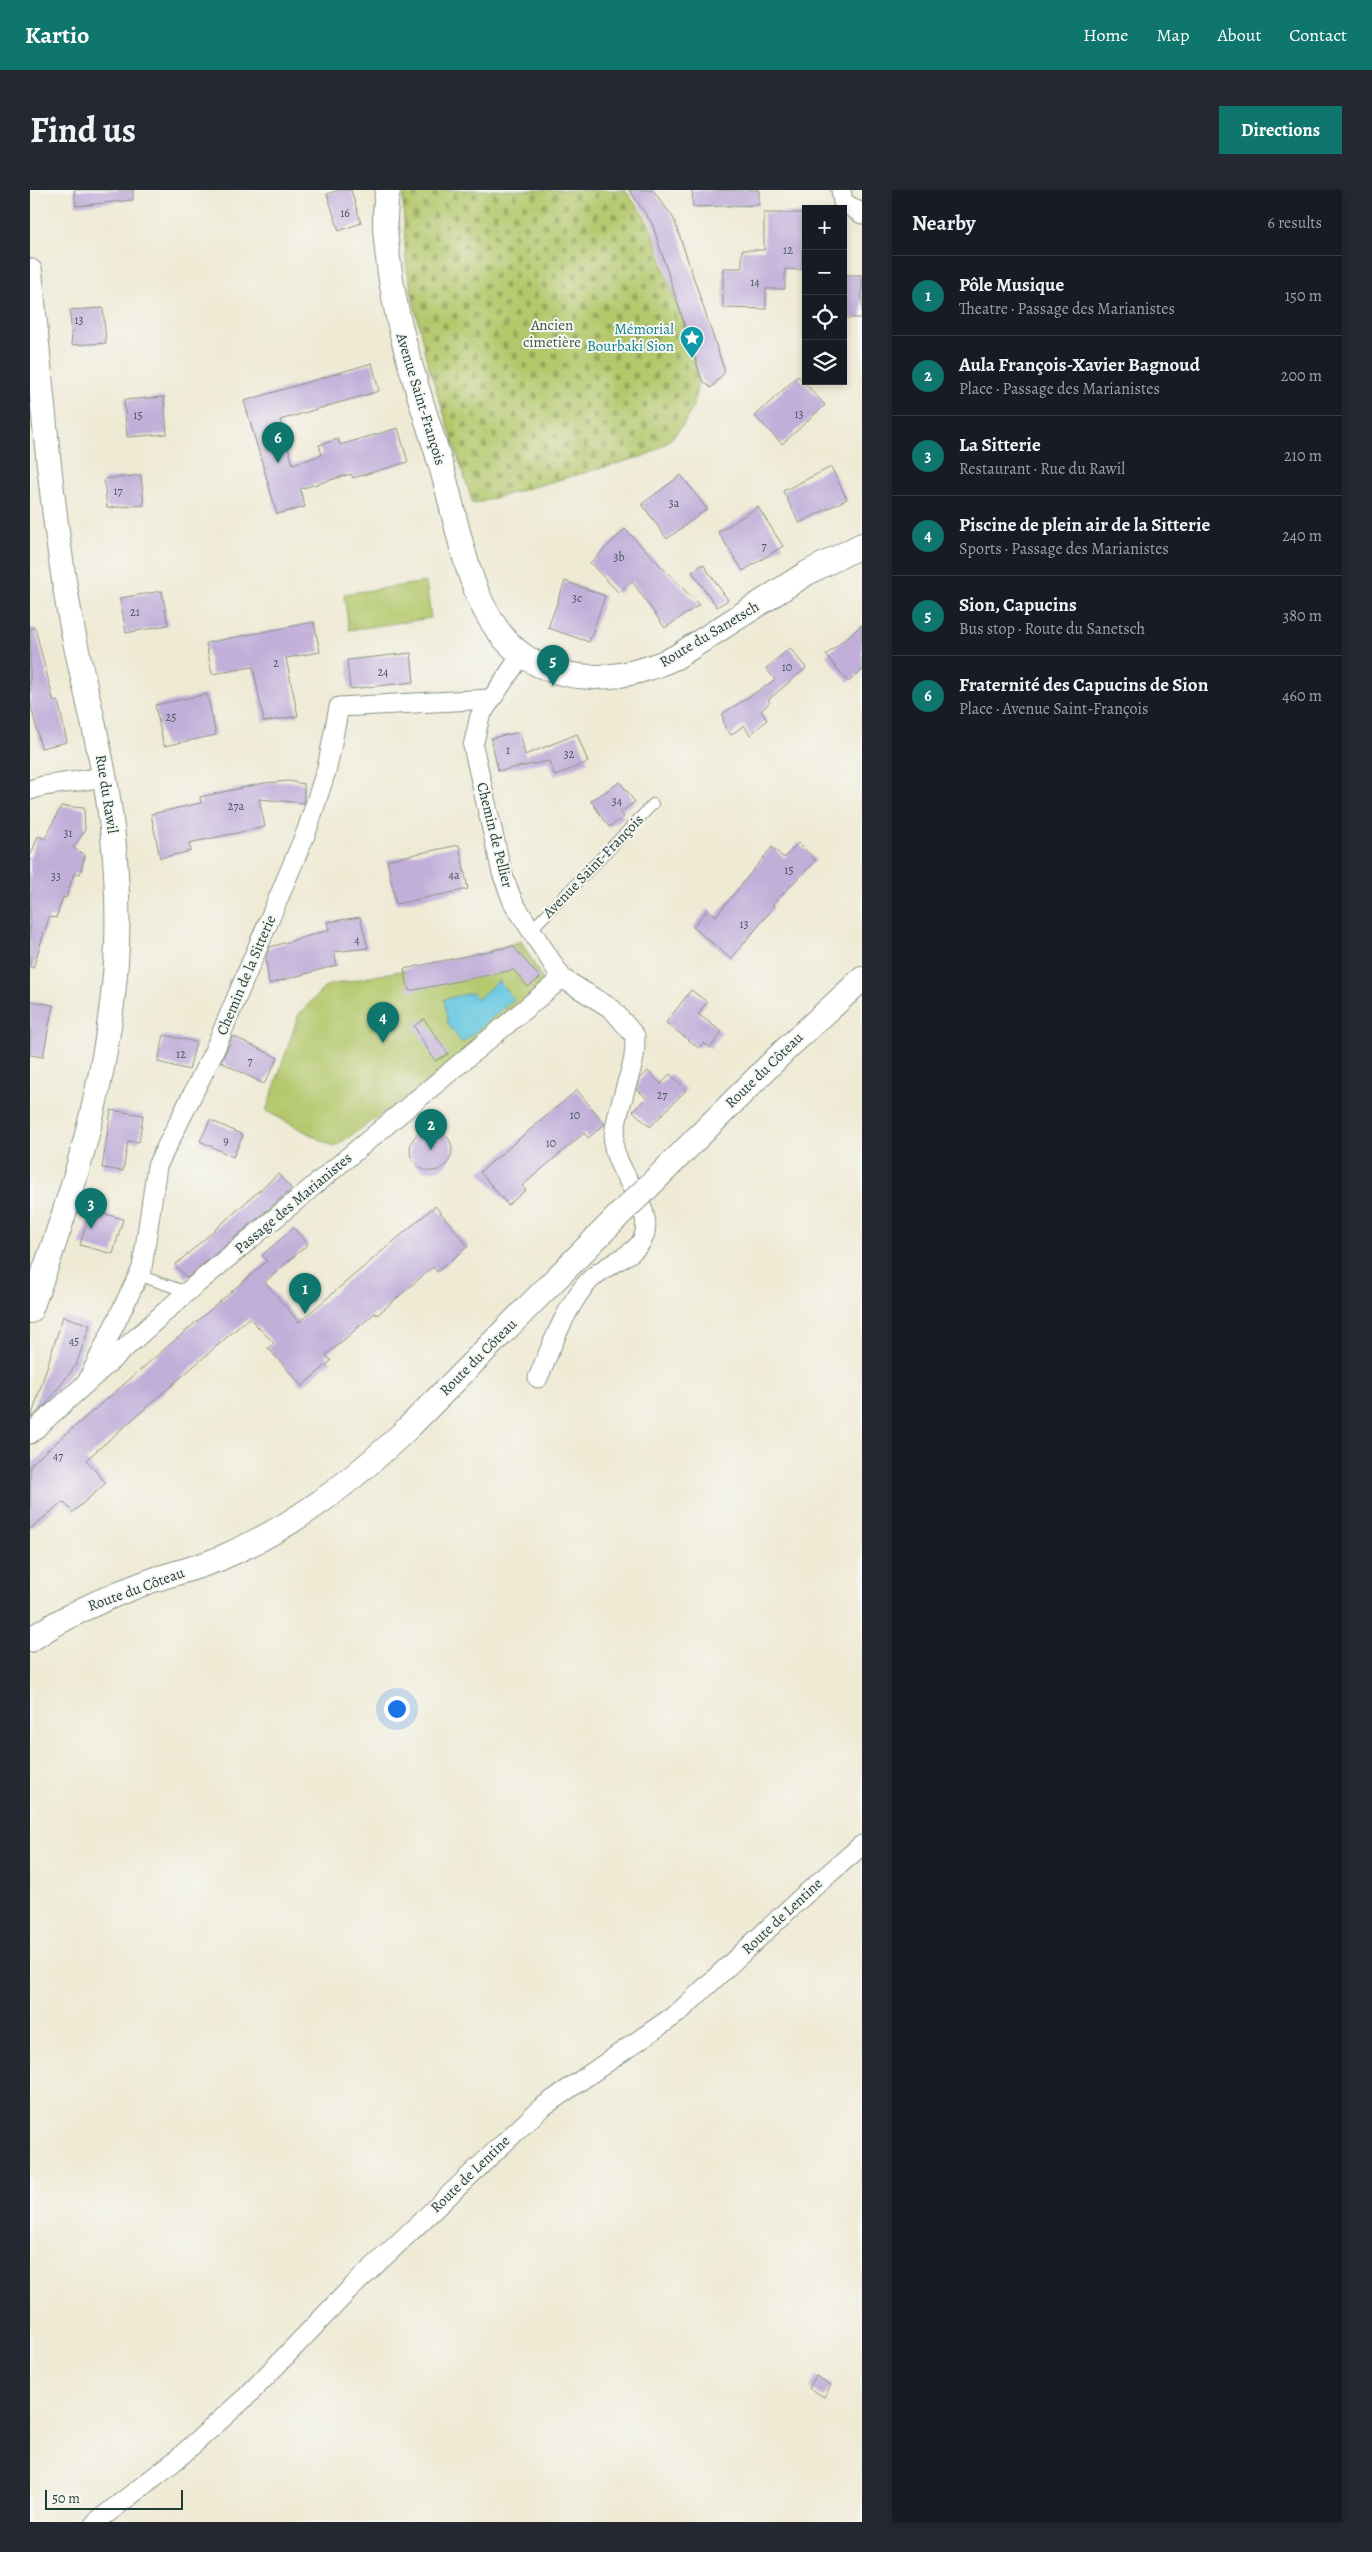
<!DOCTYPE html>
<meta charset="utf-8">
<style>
:root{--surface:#171b24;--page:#242831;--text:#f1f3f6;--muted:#9ea1a6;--line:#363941;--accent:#0f766e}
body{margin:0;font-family:Alegreya,serif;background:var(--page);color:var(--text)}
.controls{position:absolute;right:15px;top:15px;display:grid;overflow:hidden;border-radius:0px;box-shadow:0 2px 8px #0003}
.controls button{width:45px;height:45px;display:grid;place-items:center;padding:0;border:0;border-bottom:1px solid var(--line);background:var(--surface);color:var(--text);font:25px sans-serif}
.scale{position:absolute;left:15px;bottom:12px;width:138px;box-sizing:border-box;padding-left:5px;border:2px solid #1f3d34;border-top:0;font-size:14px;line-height:18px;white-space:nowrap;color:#1f3d34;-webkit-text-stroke:4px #f6f6f2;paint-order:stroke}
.you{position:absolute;left:366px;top:1518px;width:18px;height:18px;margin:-12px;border:4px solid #fff;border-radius:50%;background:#1a73e8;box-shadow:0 0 0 8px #1a73e833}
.badge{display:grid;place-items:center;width:32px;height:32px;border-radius:50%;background:var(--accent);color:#fff;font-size:16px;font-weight:700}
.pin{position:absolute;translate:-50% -41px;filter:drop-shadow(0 1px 2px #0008)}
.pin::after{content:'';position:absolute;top:26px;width:18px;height:15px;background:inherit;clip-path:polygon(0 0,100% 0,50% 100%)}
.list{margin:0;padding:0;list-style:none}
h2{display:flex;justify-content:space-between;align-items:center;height:65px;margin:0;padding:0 20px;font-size:21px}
h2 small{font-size:16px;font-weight:400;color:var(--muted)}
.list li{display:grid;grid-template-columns:32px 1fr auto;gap:15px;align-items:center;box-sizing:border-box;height:80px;padding:0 20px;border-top:1px solid var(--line)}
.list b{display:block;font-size:19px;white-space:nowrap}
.list p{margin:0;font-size:16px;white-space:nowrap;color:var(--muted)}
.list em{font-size:16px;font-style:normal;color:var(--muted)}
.icon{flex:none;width:28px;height:28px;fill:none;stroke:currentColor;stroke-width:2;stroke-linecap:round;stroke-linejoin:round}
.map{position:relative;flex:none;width:832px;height:2332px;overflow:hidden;border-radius:0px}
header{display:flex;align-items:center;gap:30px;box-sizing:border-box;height:70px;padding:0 25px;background:var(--accent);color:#fff}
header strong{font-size:24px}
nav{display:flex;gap:28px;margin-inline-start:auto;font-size:18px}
.intro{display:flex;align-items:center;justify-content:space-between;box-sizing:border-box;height:120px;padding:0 30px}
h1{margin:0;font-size:35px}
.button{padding:12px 22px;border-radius:0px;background:var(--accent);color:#fff;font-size:18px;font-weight:700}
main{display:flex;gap:30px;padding:0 30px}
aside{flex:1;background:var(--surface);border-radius:0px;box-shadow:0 2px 8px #0003}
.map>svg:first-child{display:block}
.cemetery{fill:url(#cemetery-stones);stroke:#6a8250}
.pitch{fill:#b4c76b;stroke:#6a8250}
.water{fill:#61c6df;stroke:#40828a}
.building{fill:#c1aed9}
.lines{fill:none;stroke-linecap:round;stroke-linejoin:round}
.service-casing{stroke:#879484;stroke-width:12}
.minor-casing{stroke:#879484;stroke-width:21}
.tertiary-casing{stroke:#879484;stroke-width:26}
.service{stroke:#fff;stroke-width:10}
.minor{stroke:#fff;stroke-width:19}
.tertiary{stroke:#fff;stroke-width:24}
.tertiary-bridge-casing{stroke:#879484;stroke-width:26;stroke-linecap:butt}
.tertiary-bridge{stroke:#fff;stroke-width:24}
.labels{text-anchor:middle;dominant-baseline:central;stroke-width:4;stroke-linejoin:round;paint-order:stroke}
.number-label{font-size:12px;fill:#48595d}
.park-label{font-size:15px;fill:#3d593f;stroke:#f6f6f2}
.culture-label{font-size:15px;fill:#0d838f;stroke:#f6f6f2;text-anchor:end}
.street-label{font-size:15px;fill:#1f3d34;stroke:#f6f6f2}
</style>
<header>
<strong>Kartio</strong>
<nav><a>Home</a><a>Map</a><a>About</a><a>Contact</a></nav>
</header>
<div class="intro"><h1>Find us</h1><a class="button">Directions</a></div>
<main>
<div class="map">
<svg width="832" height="2332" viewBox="0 0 832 2332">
<defs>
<pattern id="cemetery-stones" width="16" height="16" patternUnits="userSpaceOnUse" patternTransform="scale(1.25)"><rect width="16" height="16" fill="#b4c76b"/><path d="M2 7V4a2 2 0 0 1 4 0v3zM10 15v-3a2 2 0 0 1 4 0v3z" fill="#92a359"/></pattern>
</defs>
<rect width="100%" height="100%" fill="#f6f6f2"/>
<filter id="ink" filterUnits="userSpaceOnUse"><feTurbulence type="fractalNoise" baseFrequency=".02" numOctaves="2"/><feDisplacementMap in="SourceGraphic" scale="10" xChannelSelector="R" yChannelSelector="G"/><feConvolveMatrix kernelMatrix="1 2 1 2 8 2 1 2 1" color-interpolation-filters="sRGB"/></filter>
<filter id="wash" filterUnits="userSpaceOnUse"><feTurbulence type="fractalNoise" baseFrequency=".0096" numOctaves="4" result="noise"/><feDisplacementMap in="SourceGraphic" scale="20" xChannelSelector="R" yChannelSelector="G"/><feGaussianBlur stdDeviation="1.12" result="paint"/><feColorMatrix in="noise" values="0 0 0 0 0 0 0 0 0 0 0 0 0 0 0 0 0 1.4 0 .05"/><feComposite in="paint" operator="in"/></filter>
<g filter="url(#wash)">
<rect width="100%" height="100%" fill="#efead4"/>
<path class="cemetery" d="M376,0H595C603,11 613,22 619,34C626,47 629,63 634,77C644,109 670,166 667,197C664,229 642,254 614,266L443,314L396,168L376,75L373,9Z"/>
<g class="pitch">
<path d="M396,392L401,428L319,440L314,404Z"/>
<path d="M491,751L515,794L413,882L304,957L236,921L269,824L296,796L443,766Z"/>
</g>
<path class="water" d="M468,791L484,809L432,853L418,834L414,809L442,803L448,809Z"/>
<g id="blocks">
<g class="building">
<path d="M44,0H103V10L46,16Z"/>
<path d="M309,0H321L331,33L309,41L297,4Z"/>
<path d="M599,0H623L644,29L695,182L681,198L672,190L622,33Z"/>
<path d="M662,0H729V15L663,17Z"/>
<path d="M734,23H776V59H772V80L755,79V99H736V119L693,118V78H712V60H734Z"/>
<rect x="813" y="85" width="19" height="43"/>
<path d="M73,118L76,153L42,155L40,120Z"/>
<path d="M342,173L349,201L250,230L263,274L292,265L289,255L308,249L310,255L368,238L378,272L323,288L321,284L270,299L275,317L247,324L214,211Z"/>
<path d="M768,186L795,215L752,254L725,226Z"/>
<path d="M134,207L137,244L97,247L94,210Z"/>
<path d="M801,277L817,309L769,333L753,301Z"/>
<path d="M111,285L114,315L77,318L74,289Z"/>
<path d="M651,285L677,319L637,349L612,314Z"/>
<path d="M728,317L753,356L713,381L688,342Z"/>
<path d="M595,339L669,415L635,438L602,391L589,403L560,373Z"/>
<path d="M673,374L698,410L687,417L662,382Z"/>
<path d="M535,391L575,406L559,452L518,438Z"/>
<path d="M132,401L138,435L96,443L90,408Z"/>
<path d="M284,432L290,462L256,468L268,526L234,532L223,477L182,484L176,453Z"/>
<path d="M832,435V481L818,492L796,465Z"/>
<path d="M0,438H5L24,512L28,511L37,552L11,558L0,511Z"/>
<path d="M760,458L776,478L738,510L740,512L731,521L737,530L720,545L714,535L701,545L695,538L692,524L745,490L736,478Z"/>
<path d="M381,463L384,492L320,499L317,470Z"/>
<path d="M177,504L186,545L134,556L125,515Z"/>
<path d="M490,542L495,565L547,544L558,572L525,586L519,571L468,581L461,548Z"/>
<path d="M259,591L274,594V613L229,609L235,637L159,653L161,661L130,668L121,624L171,613L170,607L234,593Z"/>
<path d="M590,592L605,612L590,622L594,627L579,637L561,611Z"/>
<path d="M31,616L54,618L55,640L43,658L55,665L50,684L44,683L36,708L33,707L26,728L19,727L3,778L0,777V667L8,646L15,649Z"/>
<path d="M768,653L786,670L742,715L744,717L701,769L663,737L678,719L686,726L742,657L754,668Z"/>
<path d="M429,655L438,699L366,714L357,670Z"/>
<path d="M330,727L338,758L304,762L307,775L239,794L236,768L240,757L299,740L297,732Z"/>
<path d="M483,756L510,788L498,797L484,780L379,801L374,779Z"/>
<path d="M661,800L677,812L668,824L692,842L680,858L673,853L669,858L636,833Z"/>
<path d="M0,811L23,815L13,867L0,865Z"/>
<path d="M394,829L418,864L405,871L384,836Z"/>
<path d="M134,845L166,852L159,880L128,872Z"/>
<path d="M203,846L248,868L234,894L191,872Z"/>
<path d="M618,881L631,894L640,884L656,900L620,937L603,921L616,908L607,899L610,889Z"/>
<path d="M547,900L575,934L558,948L554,943L492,996L496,1000L478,1015L450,982Z"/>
<path d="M81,920L113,925L109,952L98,951L93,981L72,978Z"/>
<path d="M180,930L213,945L203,967L170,951Z"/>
<circle cx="401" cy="960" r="21"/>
<path d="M248,984L262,999L157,1088L145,1075Z"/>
<path d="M405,1016L438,1056L407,1082L403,1077L347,1125L345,1123L296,1165L301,1171L272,1196L238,1158L244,1153L219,1128L56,1270L76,1293L43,1322L33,1312L0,1339V1275L237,1071L232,1065L264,1038L278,1054L235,1092L269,1132Z"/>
<path d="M60,1020L93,1029L83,1064L50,1055Z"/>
<path d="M33,1126L60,1135L46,1175L17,1213L1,1228Z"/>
<path d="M786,2186L801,2195L794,2207L779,2198Z"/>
</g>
</g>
</g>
<g filter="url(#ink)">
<use href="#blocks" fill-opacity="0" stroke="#879484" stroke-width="1"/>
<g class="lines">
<defs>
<g id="service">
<path d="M502,739L623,614"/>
<path d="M108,1085L157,1102"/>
</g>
<g id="minor">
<path d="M811,0L813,12L832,24"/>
<path d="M492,464L450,526L443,556L472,683L483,712L532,788L582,819L605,846C605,854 605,864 603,872C598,892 581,939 584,957C588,984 624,1018 614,1046C608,1065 576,1074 562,1088C539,1109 520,1159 508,1188"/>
<path d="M0,600L13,596L75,587"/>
<path d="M59,1188L112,1078L127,976L184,861L277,640L297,578L309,517L461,509"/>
<path d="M0,1244L157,1102L532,788"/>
<path d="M66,2332L146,2270L217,2206L319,2100L511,1918L648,1823L771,1708L832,1655"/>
</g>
<g id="tertiary">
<path d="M358,0C353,23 355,44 358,68C366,140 390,206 411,276C429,335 438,425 491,464C538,498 598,490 646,467L777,383L832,355"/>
<path d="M0,81C11,191 19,300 37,409C45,460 59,509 69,560C83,624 89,689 87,755C81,882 44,1003 0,1121"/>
<path d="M616,999L755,860L832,789"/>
<path d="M0,1450C39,1423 81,1405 126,1389C148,1382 170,1377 191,1368C264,1337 323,1291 380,1236L597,1017"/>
</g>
</defs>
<use href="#service" class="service-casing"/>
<use href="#minor" class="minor-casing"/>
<use href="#tertiary" class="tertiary-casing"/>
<use href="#service" class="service"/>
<use href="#minor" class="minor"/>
<use href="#tertiary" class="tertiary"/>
<defs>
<path id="tertiary-bridge" d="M597,1017L616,999"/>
</defs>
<use href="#tertiary-bridge" class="tertiary-bridge-casing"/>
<use href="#tertiary-bridge" class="tertiary-bridge"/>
</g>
</g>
<defs>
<symbol id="sight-pin" viewBox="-11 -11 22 30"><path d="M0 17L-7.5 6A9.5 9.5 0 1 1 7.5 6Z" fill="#0f9aa8" stroke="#f6f6f2"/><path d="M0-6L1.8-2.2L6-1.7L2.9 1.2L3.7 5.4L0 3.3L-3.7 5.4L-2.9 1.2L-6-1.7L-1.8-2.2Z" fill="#fff"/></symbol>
</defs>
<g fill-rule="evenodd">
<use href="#sight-pin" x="648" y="134" width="28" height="38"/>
</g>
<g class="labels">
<g class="number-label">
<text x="315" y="23">16</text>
<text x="758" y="60">12</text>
<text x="725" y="92">14</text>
<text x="49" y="130">13</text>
<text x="769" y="224">13</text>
<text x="108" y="225">15</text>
<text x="88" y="301">17</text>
<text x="644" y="313">3a</text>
<text x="734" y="356">7</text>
<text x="589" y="367">3b</text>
<text x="547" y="408">3c</text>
<text x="105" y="422">21</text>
<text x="246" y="473">2</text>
<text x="757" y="477">10</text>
<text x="353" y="482">24</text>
<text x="141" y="527">25</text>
<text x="478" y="560">1</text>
<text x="539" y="564">32</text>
<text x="587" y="611">34</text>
<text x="206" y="616">27a</text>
<text x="38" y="643">31</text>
<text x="759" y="680">15</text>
<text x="424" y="685">4a</text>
<text x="26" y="686">33</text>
<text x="714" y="734">13</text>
<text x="327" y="750">4</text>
<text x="151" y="864">12</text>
<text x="220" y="871">7</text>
<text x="632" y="905">27</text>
<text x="545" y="925">10</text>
<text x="196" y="951">9</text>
<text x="521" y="953">10</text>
<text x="44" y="1151">45</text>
<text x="28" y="1266">47</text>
</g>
<g class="park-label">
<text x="522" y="135">Ancien<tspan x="522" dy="17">cimetière</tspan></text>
</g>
<g class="culture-label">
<text x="644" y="139">Mémorial<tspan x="644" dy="17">Bourbaki Sion</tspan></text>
</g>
<g class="street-label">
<text transform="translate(391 209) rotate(73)">Avenue Saint-François</text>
<text transform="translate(679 444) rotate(-31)">Route du Sanetsch</text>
<text transform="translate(77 604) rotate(81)">Rue du Rawil</text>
<text transform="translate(465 645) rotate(76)">Chemin de Pellier</text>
<text transform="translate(563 676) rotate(-46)">Avenue Saint-François</text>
<text transform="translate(216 785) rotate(-67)">Chemin de la Sitterie</text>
<text transform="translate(734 880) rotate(-44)">Route du Côteau</text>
<text transform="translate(263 1013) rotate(-40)">Passage des Marianistes</text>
<text transform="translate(448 1167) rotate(-45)">Route du Côteau</text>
<text transform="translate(106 1399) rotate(-20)">Route du Côteau</text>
<text transform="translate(752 1726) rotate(-43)">Route de Lentine</text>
<text transform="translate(440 1984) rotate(-44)">Route de Lentine</text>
</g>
</g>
</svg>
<div class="controls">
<button>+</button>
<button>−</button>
<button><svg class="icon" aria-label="locate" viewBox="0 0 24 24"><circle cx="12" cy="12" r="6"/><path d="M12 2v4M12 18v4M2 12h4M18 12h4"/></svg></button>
<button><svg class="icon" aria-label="layers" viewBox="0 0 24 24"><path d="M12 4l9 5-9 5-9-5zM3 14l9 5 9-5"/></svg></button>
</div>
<div class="scale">50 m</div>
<div class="you"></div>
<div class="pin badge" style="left:275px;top:1124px">1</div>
<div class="pin badge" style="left:401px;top:960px">2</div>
<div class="pin badge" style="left:61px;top:1039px">3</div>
<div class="pin badge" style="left:353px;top:853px">4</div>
<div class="pin badge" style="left:523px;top:496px">5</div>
<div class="pin badge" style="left:248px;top:273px">6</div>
</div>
<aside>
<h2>Nearby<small>6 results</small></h2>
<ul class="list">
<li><span class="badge">1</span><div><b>Pôle Musique</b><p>Theatre · Passage des Marianistes</p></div><em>150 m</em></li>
<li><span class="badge">2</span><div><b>Aula François-Xavier Bagnoud</b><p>Place · Passage des Marianistes</p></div><em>200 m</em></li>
<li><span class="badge">3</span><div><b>La Sitterie</b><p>Restaurant · Rue du Rawil</p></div><em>210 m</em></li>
<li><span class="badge">4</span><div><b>Piscine de plein air de la Sitterie</b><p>Sports · Passage des Marianistes</p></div><em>240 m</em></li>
<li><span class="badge">5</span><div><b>Sion, Capucins</b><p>Bus stop · Route du Sanetsch</p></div><em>380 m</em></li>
<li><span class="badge">6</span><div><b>Fraternité des Capucins de Sion</b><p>Place · Avenue Saint-François</p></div><em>460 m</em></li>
</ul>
</aside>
</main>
